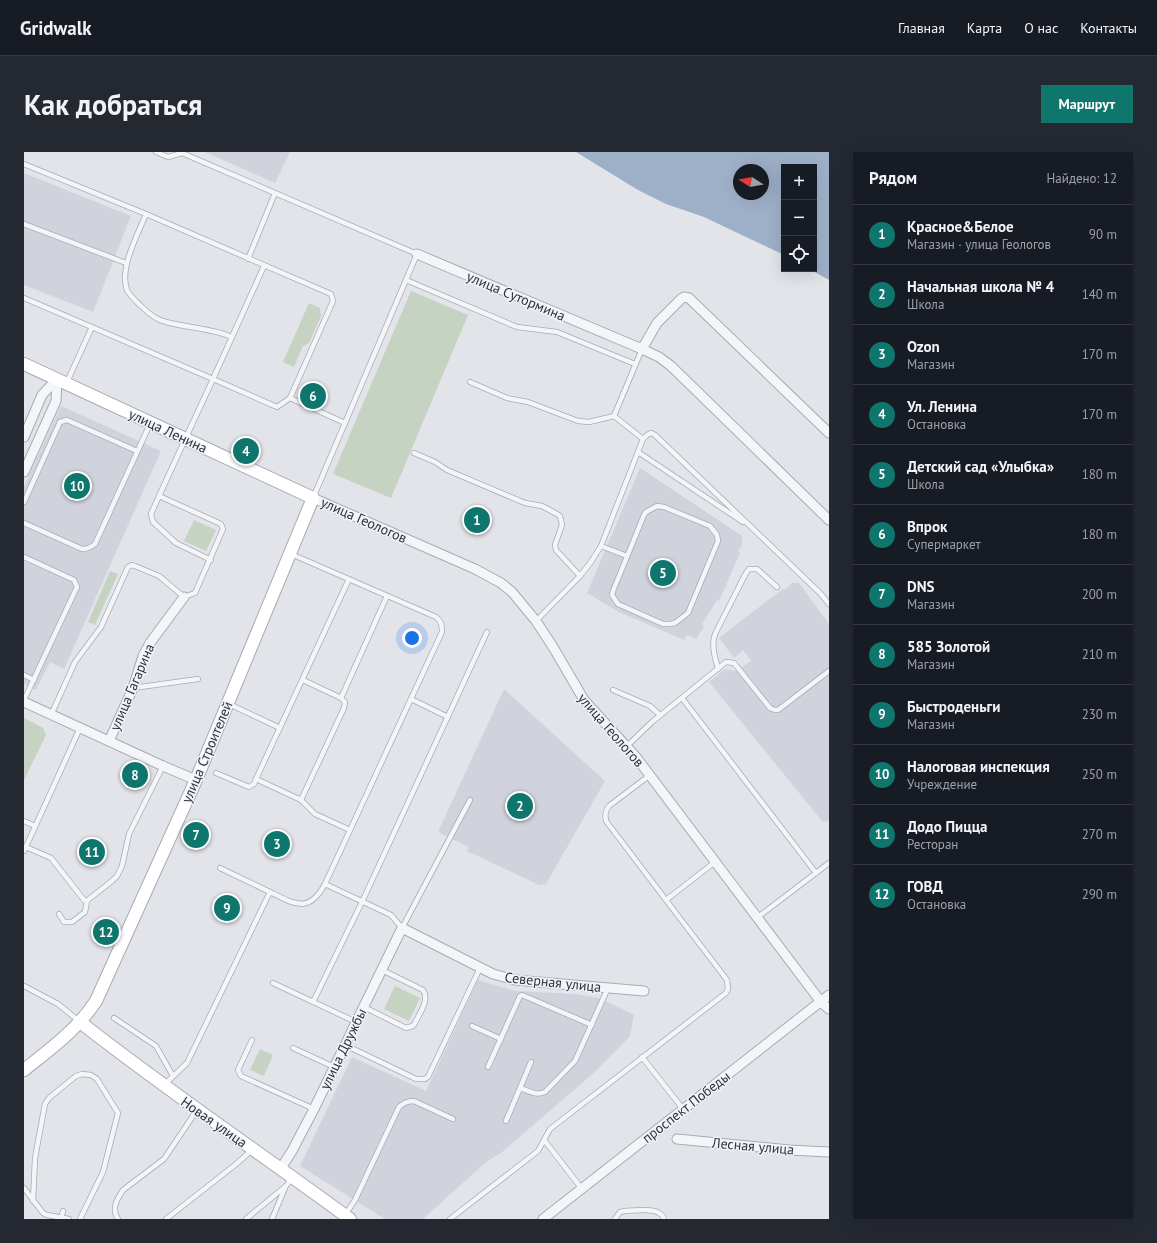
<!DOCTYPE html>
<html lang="ru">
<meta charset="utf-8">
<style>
:root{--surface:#171b24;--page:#242831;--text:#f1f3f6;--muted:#9ea1a6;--line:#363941;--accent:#0f766e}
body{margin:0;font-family:"PT Sans",sans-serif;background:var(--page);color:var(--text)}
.controls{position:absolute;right:12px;top:12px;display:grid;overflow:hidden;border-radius:0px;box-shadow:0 4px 16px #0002}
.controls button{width:36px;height:36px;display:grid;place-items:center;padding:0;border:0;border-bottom:1px solid var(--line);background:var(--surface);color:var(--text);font:20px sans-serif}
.compass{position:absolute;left:709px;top:12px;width:36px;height:36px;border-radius:50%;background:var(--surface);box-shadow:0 4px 16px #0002;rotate:281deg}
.you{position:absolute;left:388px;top:486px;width:14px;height:14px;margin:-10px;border:3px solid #fff;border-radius:50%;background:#1a73e8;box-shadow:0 0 0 6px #1a73e833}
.badge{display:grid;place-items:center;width:26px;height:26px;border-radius:50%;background:var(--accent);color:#fff;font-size:13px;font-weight:700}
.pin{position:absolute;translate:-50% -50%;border:2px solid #fff;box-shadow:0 1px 4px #0006}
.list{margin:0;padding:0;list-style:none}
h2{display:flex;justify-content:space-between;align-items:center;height:52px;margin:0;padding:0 16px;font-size:17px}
h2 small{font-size:13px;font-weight:400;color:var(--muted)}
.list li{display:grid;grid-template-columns:26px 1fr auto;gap:12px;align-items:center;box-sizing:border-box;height:60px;padding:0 16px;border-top:1px solid var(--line)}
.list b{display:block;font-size:15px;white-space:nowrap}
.list p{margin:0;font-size:13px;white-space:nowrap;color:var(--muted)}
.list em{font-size:13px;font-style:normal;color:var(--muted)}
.icon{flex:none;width:22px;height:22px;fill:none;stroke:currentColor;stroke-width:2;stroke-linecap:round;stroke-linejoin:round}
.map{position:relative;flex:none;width:805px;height:1067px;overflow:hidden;border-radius:0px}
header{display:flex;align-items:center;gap:24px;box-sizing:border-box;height:56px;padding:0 20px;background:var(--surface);border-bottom:1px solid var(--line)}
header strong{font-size:19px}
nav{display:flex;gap:22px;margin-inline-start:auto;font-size:14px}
.intro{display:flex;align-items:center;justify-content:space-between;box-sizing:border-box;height:96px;padding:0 24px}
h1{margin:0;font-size:28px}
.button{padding:10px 18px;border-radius:0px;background:var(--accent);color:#fff;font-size:14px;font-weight:700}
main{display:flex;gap:24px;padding:0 24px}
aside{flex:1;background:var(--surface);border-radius:0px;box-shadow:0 4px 16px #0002}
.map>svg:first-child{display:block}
.built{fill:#d0d3db}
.green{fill:#c6d3c3}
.water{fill:#9eb0c8;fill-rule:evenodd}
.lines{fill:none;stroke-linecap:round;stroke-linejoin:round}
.lane-casing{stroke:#a7abb3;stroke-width:6}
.street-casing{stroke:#a7abb3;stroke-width:11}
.secondary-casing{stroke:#a7abb3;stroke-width:14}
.lane{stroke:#f4f5f8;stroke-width:4.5}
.street{stroke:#f4f5f8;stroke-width:9}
.secondary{stroke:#fff;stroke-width:12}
.labels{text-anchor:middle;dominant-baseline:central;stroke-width:3;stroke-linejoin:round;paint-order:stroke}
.street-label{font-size:14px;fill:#2a3141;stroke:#f1f3f7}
</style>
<header>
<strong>Gridwalk</strong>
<nav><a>Главная</a><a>Карта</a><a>О нас</a><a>Контакты</a></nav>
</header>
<div class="intro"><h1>Как добраться</h1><a class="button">Маршрут</a></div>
<main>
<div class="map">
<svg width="805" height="1067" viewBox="0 0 805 1067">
<rect width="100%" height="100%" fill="#e2e4e9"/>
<g class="built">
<path d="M181,0H266L251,31Z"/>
<path d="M0,21L107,64L69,160L0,133Z"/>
<path d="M37,254L137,299L40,517L26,510L12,538L0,532V335Z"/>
<path d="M616,316L718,384V392L714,400L716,401L695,449L693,448L678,472L680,474L672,487L663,483L660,488L593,459L563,441Z"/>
<path d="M768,431H775L805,472V668L802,670L798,669L685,530L701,517L711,519L727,509L719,498L710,506L695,486L756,439L760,437L761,438Z"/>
<path d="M480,537L581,629L522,732L515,733L443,699L445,695L414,680Z"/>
<path d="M454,828L491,839L551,842L575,846L610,863L606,884L573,918L477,1001L462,1010L399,1067H361L276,1014L328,905L402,939Z"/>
</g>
<g class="green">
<path d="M387,139L444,163L367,346L309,322Z"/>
<path d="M285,151L296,156L297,164L285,191L279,194L270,215L259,210Z"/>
<path d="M170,368L192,378L182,399L160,389Z"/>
<path d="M86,419L94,422L71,473L64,470Z"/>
<path d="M0,566L19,576L22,583L0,628Z"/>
<path d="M371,834L396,846L385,869L360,857Z"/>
<path d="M236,897L249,903L240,924L226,918Z"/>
</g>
<path class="water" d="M552,0H805V128L785,117H790V15H760V103L680,65L642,52L614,38ZM715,18H739V42H715Z"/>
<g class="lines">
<defs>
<g id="lane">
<path d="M132,0L144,5L158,1L393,102L289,346"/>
<path d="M0,12L122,62L307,142L309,149L266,246L321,271"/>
<path d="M122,62C114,82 95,116 103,138C106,144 112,149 117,154C124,161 132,168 142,170C164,176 187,176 208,185"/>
<path d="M0,72L102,111"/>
<path d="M224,107L251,41"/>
<path d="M240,114L189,227L253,255L266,246"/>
<path d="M382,128L493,175L533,180L611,212"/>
<path d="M0,146L189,227L135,344L197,372L199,377L171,441L160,445L135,424L111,414L108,413L104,415L77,475L51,510L27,563"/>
<path d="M43,230L68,175"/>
<path d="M446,230L483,246L504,250L554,269L565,270L590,264L619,287"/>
<path d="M590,264L618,197"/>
<path d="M614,300L719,370"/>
<path d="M390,301L411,310L423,318L501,351L518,354L533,362L536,364L538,373L531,393L532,398L556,424"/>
<path d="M135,344L127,362L129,370L152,391L187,408"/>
<path d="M0,350L36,270L43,268L113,299"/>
<path d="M633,354L640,355L686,374L693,383L694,389L664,461L651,471L646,472H639L594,452L588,443L589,439L620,363L622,360Z"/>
<path d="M0,371L58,397C63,397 66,396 71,392L126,272"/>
<path d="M577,394L603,404"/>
<path d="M267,402L412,465C417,469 418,473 418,480L301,732L367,763L378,776L446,648"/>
<path d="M0,405L50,428L53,435L0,548"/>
<path d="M325,427L232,627L277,648L291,662L326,678"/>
<path d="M512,469L556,424L567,410L577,394L619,287L623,283L627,281L631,283L796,441L805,452"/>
<path d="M694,517C691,505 687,494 691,482L722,421L725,417H733L753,435"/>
<path d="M0,523L10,528"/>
<path d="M109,536L174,527"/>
<path d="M589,538L626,554L636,563"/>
<path d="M317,546L363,444"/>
<path d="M658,546L792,721"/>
<path d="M387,547L424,565"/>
<path d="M205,552L256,576"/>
<path d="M603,594L628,570L702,510L710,511L746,556L751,558H754L805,519"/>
<path d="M192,621L225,635L230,632L232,627"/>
<path d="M626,623L585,654C581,659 581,663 582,669L642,748"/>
<path d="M277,648L320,556L321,550L317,546L279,528"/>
<path d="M0,669L11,674"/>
<path d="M2,695L27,706L60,748L63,749"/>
<path d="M0,699L56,576"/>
<path d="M196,716L246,740"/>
<path d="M35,762L40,770H48L61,760L63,749L65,747L88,729L93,724L98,714L105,682L139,614"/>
<path d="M734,765L805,711"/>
<path d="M249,831L332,870"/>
<path d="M0,834L34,852L55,869"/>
<path d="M289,850L338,750L463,480"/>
<path d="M340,855L382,876L389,874L391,871C395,862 406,848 399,838L358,818"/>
<path d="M90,866L132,894L149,924"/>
<path d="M448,874L477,887"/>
<path d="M228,888L214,918L217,924L290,957"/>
<path d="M321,893L392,927H401L404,925L456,816"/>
<path d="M269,896L310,915"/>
<path d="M618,905L659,957"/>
<path d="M464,915L496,844L498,843L568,873"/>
<path d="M141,932L163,911L246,740C270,752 285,762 301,732"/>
<path d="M496,936C505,939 512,944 521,940L551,909L584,836"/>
<path d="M482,969L507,910"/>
<path d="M520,988L558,1037"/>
<path d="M0,1036L19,1061L23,1063L45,1067"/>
<path d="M9,1049L11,1006L21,952L25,946L52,924L58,922L67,923L73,927L94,961L79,1020L56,1067"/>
<path d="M321,1063L331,1048L375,955C380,951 383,949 390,949L429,967"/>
<path d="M37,1067L39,1059"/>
<path d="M94,1067C87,1057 93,1047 99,1038L140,1007L173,958"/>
<path d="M142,1067L211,1013L228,998"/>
<path d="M222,1067L262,1034L268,1026"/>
<path d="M248,1067L261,1036"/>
<path d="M426,1067L514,999L526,977L702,841L704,837L703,828L642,748L691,710"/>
<path d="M591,1067L596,1060L601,1059C612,1059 636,1054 640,1067"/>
</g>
<g id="street">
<path d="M393,102L618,197L635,205L647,214L805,368"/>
<path d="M618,197L633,171L657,147L660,145L665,146L805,281"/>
<path d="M0,285L18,243L33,227"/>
<path d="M0,320L32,249L33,227"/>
<path d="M289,346L451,417L477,431L488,440L512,469L529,495L560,548L612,605L797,850L805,857"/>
<path d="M0,550L139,614L172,628"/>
<path d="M85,589L109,536L119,504L126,491L160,445"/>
<path d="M653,987L765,998L805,1000"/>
<path d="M257,1016L268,999L290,957L378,776L469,822L491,828L620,839"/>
<path d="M519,1067L805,843"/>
</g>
<g id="secondary">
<path d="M0,212L289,346L172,628L72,849C53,878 26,897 0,918"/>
<path d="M56,870C144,939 236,1001 326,1067"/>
</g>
</defs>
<use href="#lane" class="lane-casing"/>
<use href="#street" class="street-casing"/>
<use href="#secondary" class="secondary-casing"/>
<use href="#lane" class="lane"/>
<use href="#street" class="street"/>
<use href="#secondary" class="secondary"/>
</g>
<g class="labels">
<g class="street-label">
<text transform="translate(492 144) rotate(23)">улица Сутормина</text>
<text transform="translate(144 279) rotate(25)">улица Ленина</text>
<text transform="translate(340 368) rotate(24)">улица Геологов</text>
<text transform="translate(108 535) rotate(-67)">улица Гагарина</text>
<text transform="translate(587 578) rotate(49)">улица Геологов</text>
<text transform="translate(183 600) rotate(-67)">улица Строителей</text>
<text transform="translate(529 830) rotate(6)">Северная улица</text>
<text transform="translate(319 897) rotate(-64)">улица Дружбы</text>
<text transform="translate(662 955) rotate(-38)">проспект Победы</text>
<text transform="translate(190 970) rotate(35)">Новая улица</text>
<text transform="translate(729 994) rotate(5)">Лесная улица</text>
</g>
</g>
</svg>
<div class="controls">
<button>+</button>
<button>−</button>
<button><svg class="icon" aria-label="locate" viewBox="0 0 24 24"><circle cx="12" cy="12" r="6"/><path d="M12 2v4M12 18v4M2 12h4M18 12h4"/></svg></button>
</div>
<svg class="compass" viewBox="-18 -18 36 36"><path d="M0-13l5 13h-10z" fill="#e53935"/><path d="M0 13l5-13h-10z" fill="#9ea1a6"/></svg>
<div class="you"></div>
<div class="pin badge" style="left:453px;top:368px">1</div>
<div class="pin badge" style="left:496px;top:654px">2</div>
<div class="pin badge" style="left:253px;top:692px">3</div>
<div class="pin badge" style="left:222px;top:299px">4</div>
<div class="pin badge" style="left:639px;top:421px">5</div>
<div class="pin badge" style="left:289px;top:244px">6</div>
<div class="pin badge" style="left:172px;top:683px">7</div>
<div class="pin badge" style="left:111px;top:623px">8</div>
<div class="pin badge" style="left:203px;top:756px">9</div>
<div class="pin badge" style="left:53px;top:334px">10</div>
<div class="pin badge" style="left:68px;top:700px">11</div>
<div class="pin badge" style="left:82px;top:780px">12</div>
</div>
<aside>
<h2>Рядом<small>Найдено: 12</small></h2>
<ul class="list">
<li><span class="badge">1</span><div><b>Красное&amp;Белое</b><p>Магазин · улица Геологов</p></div><em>90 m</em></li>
<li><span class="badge">2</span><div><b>Начальная школа № 4</b><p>Школа</p></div><em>140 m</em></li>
<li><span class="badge">3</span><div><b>Ozon</b><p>Магазин</p></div><em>170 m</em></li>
<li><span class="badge">4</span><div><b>Ул. Ленина</b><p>Остановка</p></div><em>170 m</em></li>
<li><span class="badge">5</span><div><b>Детский сад «Улыбка»</b><p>Школа</p></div><em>180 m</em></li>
<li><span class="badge">6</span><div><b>Впрок</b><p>Супермаркет</p></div><em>180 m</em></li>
<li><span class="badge">7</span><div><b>DNS</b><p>Магазин</p></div><em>200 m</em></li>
<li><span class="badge">8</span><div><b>585 Золотой</b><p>Магазин</p></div><em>210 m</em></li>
<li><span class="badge">9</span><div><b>Быстроденьги</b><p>Магазин</p></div><em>230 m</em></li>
<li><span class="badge">10</span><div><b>Налоговая инспекция</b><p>Учреждение</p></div><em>250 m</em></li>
<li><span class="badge">11</span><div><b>Додо Пицца</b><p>Ресторан</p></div><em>270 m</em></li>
<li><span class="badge">12</span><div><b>ГОВД</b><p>Остановка</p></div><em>290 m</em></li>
</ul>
</aside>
</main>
